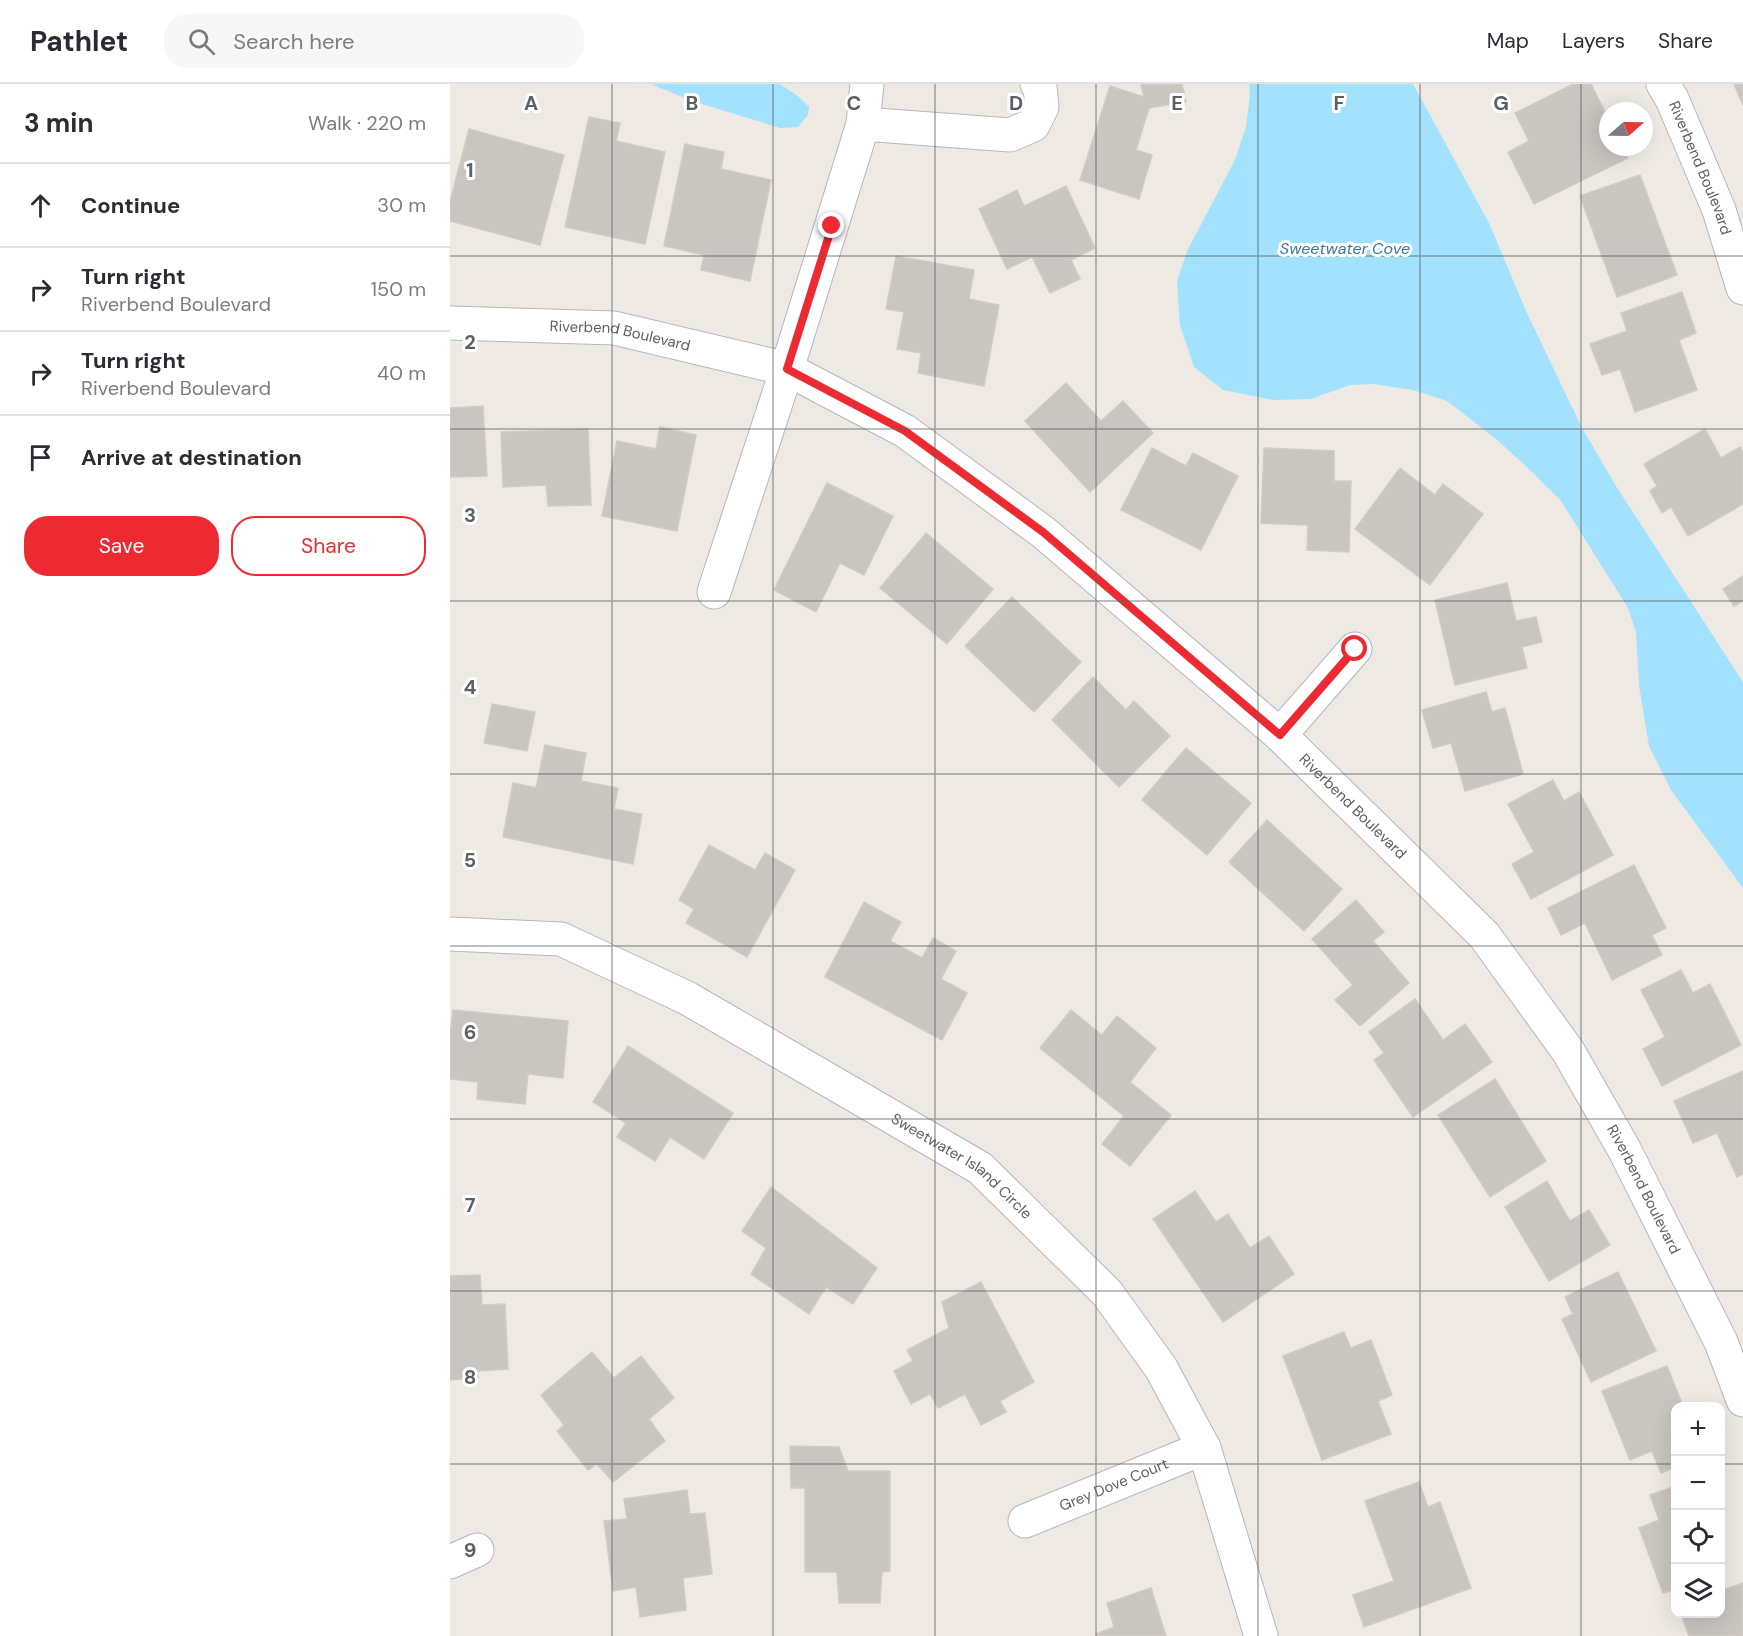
<!DOCTYPE html>
<meta charset="utf-8">
<style>
:root{--surface:#fff;--page:#f7f7f7;--text:#2b2b33;--muted:#7c7c81;--line:#e1e1e2;--accent:#ed2a32}
body{margin:0;font-family:"DM Sans",sans-serif;background:var(--page);color:var(--text)}
.controls{position:absolute;right:18px;bottom:18px;display:grid;overflow:hidden;border-radius:12px;box-shadow:0 6px 24px #0002}
.controls button{width:54px;height:54px;display:grid;place-items:center;padding:0;border:0;border-bottom:2px solid var(--line);background:var(--surface);color:var(--text);font:30px sans-serif}
.compass{position:absolute;left:1149px;top:18px;width:54px;height:54px;border-radius:50%;background:var(--surface);box-shadow:0 6px 24px #0002;rotate:70deg}
.stop{position:absolute;width:18px;height:18px;margin:-14px;border:4px solid #ed2a32;border-radius:50%;background:#fff}
.stop.end{background:#ed2a32;border-color:#fff;box-shadow:0 2px 6px #0008}
.list{margin:0;padding:0;list-style:none}
h2{display:flex;justify-content:space-between;align-items:center;height:78px;margin:0;padding:0 24px;font-size:26px}
h2 small{font-size:20px;font-weight:400;color:var(--muted)}
.list li{display:grid;grid-template-columns:39px 1fr auto;gap:18px;align-items:center;box-sizing:border-box;height:84px;padding:0 24px;border-top:2px solid var(--line)}
.list b{display:block;font-size:22px;white-space:nowrap}
.list p{margin:0;font-size:20px;white-space:nowrap;color:var(--muted)}
.list em{font-size:20px;font-style:normal;color:var(--muted)}
.actions{display:flex;gap:12px;padding:18px 24px}
.actions a{flex:1;padding:14px 0;border:2px solid var(--accent);border-radius:24px;text-align:center;font-size:21px;color:var(--accent)}
.actions .main{background:var(--accent);color:#fff}
.icon{flex:none;width:33px;height:33px;fill:none;stroke:currentColor;stroke-width:2;stroke-linecap:round;stroke-linejoin:round}
.map{position:relative;flex:none;width:1293px;height:1552px;overflow:hidden}
header{display:flex;align-items:center;gap:36px;box-sizing:border-box;height:84px;padding:0 30px;background:var(--surface);border-bottom:2px solid var(--line)}
header strong{font-size:28px}
nav{display:flex;gap:33px;margin-inline-start:auto;font-size:21px}
.search{width:420px;height:54px;background:var(--page);display:flex;align-items:center;gap:15px;box-sizing:border-box;padding:0 21px;border-radius:24px;color:var(--muted);font-size:22px}
main{display:flex}
aside{flex:1;background:var(--surface)}
.map>svg:first-child{display:block}
.water{fill:#a2e2ff}
.building{fill:#c9c5c0;stroke:#d3cbc1;stroke-width:1.5}
.lines{fill:none;stroke-linecap:round;stroke-linejoin:round}
.minor-casing{stroke:#b4b7bb;stroke-width:35}
.minor{stroke:#fff;stroke-width:33}
.route{stroke:#ed2a32;stroke-width:8}
.grid{fill:none;stroke:#5b6064;stroke-width:1.5;stroke-opacity:0.55}
.labels{text-anchor:middle;dominant-baseline:central;stroke-width:6;stroke-linejoin:round;paint-order:stroke}
.street-label{font-size:15px;fill:#5b6064;stroke:#fff}
.water-label{font-size:16px;font-style:italic;fill:#3778a2;stroke:#fff}
.grid-label{font-size:20px;text-anchor:middle;font-weight:bold;fill:#5b6064;stroke:#fff;stroke-width:6;stroke-linejoin:round;paint-order:stroke}
</style>
<header>
<strong>Pathlet</strong>
<div class="search"><svg class="icon" aria-label="search" viewBox="0 0 24 24"><circle cx="10" cy="10" r="6"/><path d="M15 15l6 6"/></svg>Search here</div>
<nav><a>Map</a><a>Layers</a><a>Share</a></nav>
</header>
<main>
<aside>
<h2>3 min<small>Walk · 220 m</small></h2>
<ul class="list">
<li><svg class="icon" aria-label="ahead" viewBox="0 0 24 24"><path d="M12 20V5M6 11l6-6 6 6"/></svg><div><b>Continue</b></div><em>30 m</em></li>
<li><svg class="icon" aria-label="right" viewBox="0 0 24 24"><path d="M7 20v-9h11M14 6l5 5-5 5"/></svg><div><b>Turn right</b><p>Riverbend Boulevard</p></div><em>150 m</em></li>
<li><svg class="icon" aria-label="right" viewBox="0 0 24 24"><path d="M7 20v-9h11M14 6l5 5-5 5"/></svg><div><b>Turn right</b><p>Riverbend Boulevard</p></div><em>40 m</em></li>
<li><svg class="icon" aria-label="arrive" viewBox="0 0 24 24"><path d="M6 21V4h12l-3 4 3 4H6"/></svg><div><b>Arrive at destination</b></div></li>
</ul>
<div class="actions"><a class="main">Save</a><a>Share</a></div>
</aside>
<div class="map">
<svg width="1293" height="1552" viewBox="0 0 1293 1552">
<rect width="100%" height="100%" fill="#eeeae3"/>
<g class="water">
<path d="M201,0H330L349,13L359,23L358,31L348,43L330,44L242,17Z"/>
<path d="M799,0H963L1039,139L1076,227L1131,342L1166,402L1293,598V804L1221,706L1199,662L1189,602L1186,548L1178,524L1111,417L1080,386L1046,355L997,317L963,306L923,300L900,301L861,315L823,316L773,306L744,283L730,241L727,197L738,165L785,76L796,43L800,12Z"/>
</g>
<g class="building">
<path d="M691,0H732L736,18L699,24L686,66L702,71L689,115L630,96L660,2L694,13Z"/>
<path d="M1123,0H1141L1158,34V63H1172L1178,74L1084,120L1058,68L1079,57L1065,29Z"/>
<path d="M1284,0H1293V21Z"/>
<path d="M139,33L170,39L166,57L215,68L195,160L115,143Z"/>
<path d="M19,45L114,71L90,161L0,137V118Z"/>
<path d="M235,60L274,68L271,85L321,96L300,197L251,186L254,171L214,162Z"/>
<path d="M1190,91L1227,191L1167,213L1130,112Z"/>
<path d="M616,102L645,164L621,176L630,195L600,209L582,173L557,185L529,125L567,106L574,122Z"/>
<path d="M446,172L524,186L519,215L549,221L534,302L468,289L471,269L447,265L454,228L436,225Z"/>
<path d="M1232,208L1246,249L1229,256L1247,306L1185,328L1170,285L1152,291L1140,260L1177,247L1171,229Z"/>
<path d="M616,299L651,337L673,317L703,349L640,408L575,337Z"/>
<path d="M33,322L37,392L0,393V324Z"/>
<path d="M210,343L246,351L227,447L152,432L167,357L206,365Z"/>
<path d="M138,345L141,421L98,422L96,401L53,403L51,348Z"/>
<path d="M1255,345L1271,374L1290,363L1293,369V420L1238,452L1221,423L1212,429L1200,407L1207,402L1194,380Z"/>
<path d="M702,364L736,382L743,369L788,392L751,466L671,426Z"/>
<path d="M814,364L884,367V397H901L899,468L857,466L858,441L811,439Z"/>
<path d="M950,384L985,411L993,400L1033,430L980,501L905,445Z"/>
<path d="M377,399L443,432L414,491L390,479L366,528L324,506Z"/>
<path d="M476,449L543,505L497,560L430,504Z"/>
<path d="M1293,492V517L1284,522L1273,505Z"/>
<path d="M1057,499L1066,537L1086,533L1092,558L1072,563L1077,584L1005,601L985,516Z"/>
<path d="M562,513L631,578L584,628L515,562Z"/>
<path d="M643,593L676,626L684,617L720,652L669,703L602,636Z"/>
<path d="M1036,608L1042,628L1055,624L1073,690L1015,707L1001,659L983,664L972,626Z"/>
<path d="M42,620L85,628L77,667L34,659Z"/>
<path d="M95,661L136,669L131,697L168,704L164,725L192,730L183,780L53,753L63,699L86,704Z"/>
<path d="M736,664L801,719L757,771L692,716Z"/>
<path d="M1103,696L1114,717L1129,708L1163,771L1081,815L1062,780L1084,768L1058,720Z"/>
<path d="M817,736L892,805L854,847L779,778Z"/>
<path d="M259,761L305,786L315,769L345,786L297,873L236,839L244,825L229,816Z"/>
<path d="M1184,781L1216,844L1202,851L1212,871L1162,896L1135,839L1111,851L1098,824Z"/>
<path d="M906,816L934,848L923,857L959,899L910,942L885,916L903,901L862,855Z"/>
<path d="M414,818L451,838L440,857L472,874L483,854L506,867L491,895L517,909L492,956L375,893Z"/>
<path d="M1231,886L1243,909L1260,900L1291,961L1212,1002L1193,965L1215,953L1191,906Z"/>
<path d="M965,915L993,956L1015,940L1042,978L963,1033L924,976L934,969L919,948Z"/>
<path d="M3,926L118,937L113,994L78,990L75,1020L27,1015L28,998L0,995V953Z"/>
<path d="M621,926L652,951L667,932L706,964L680,998L721,1031L680,1082L652,1060L674,1032L590,964Z"/>
<path d="M178,962L283,1029L254,1075L220,1053L205,1077L167,1053L176,1039L143,1018Z"/>
<path d="M1293,987V1090L1287,1093L1267,1049L1243,1059L1224,1017Z"/>
<path d="M1045,995L1096,1077L1040,1113L988,1031Z"/>
<path d="M1097,1097L1120,1137L1139,1126L1160,1161L1099,1197L1055,1123Z"/>
<path d="M321,1103L427,1184L403,1220L376,1203L359,1230L301,1190L316,1164L292,1147Z"/>
<path d="M745,1107L766,1138L778,1130L800,1164L819,1152L844,1190L773,1238L703,1135Z"/>
<path d="M1168,1188L1206,1267L1141,1298L1112,1235L1123,1230L1115,1213Z"/>
<path d="M30,1191L32,1221L55,1220L58,1285L28,1287V1294L0,1296V1192Z"/>
<path d="M531,1198L584,1298L550,1317L556,1328L531,1341L515,1310L488,1324L480,1310L461,1320L444,1287L463,1277L457,1266L499,1244L492,1218Z"/>
<path d="M894,1248L901,1264L921,1256L942,1311L928,1317L941,1350L872,1376L833,1272Z"/>
<path d="M142,1268L164,1294L191,1272L224,1314L199,1335L215,1357L163,1398L147,1380L138,1386L107,1347L114,1341L91,1311Z"/>
<path d="M1217,1282L1233,1322H1226V1383L1211,1389L1202,1367L1180,1376L1152,1307Z"/>
<path d="M340,1362L389,1363L398,1387H440V1487L432,1488L430,1519H389L387,1488H355V1404H341Z"/>
<path d="M969,1398L978,1423L990,1418L1021,1504L914,1543L903,1511L944,1497L915,1417Z"/>
<path d="M1226,1402V1505L1213,1509L1189,1444L1209,1436L1200,1411Z"/>
<path d="M237,1406L240,1430L255,1429L262,1490L233,1494L236,1526L190,1533L186,1503L163,1507L154,1437L177,1435L174,1415Z"/>
<path d="M1293,1499V1552H1239L1231,1530H1270V1507Z"/>
<path d="M701,1504L716,1552H647L646,1550L664,1543L657,1519Z"/>
</g>
<g class="lines">
<defs>
<g id="minor">
<path id="s1" d="M1213,0L1222,15L1269,126L1293,204"/>
<path d="M413,40L560,51L583,41L592,23L590,3L587,0"/>
<path id="s2" d="M0,239L164,244L337,285L455,347L593,448L830,651L1034,851L1118,967L1174,1065L1271,1258L1293,1316"/>
<path d="M264,508L337,285L413,40L417,0"/>
<path d="M830,651L905,565"/>
<path id="s3" d="M0,850L111,855L237,914L530,1084L657,1209L711,1284L754,1364L811,1552"/>
<path id="s4" d="M575,1437L754,1364"/>
<path d="M0,1478L27,1466"/>
</g>
</defs>
<use href="#minor" class="minor-casing"/>
<use href="#minor" class="minor"/>
</g>
<g class="lines">
<path class="route" d="M382,142L337,285L455,347L593,448L830,651L905,565"/>
</g>
<path class="grid" d="M162,0V1552M323,0V1552M485,0V1552M646,0V1552M808,0V1552M970,0V1552M1131,0V1552M0,172H1293M0,345H1293M0,517H1293M0,690H1293M0,862H1293M0,1035H1293M0,1207H1293M0,1380H1226M1270,1380H1293"/>
<g class="labels">
<g class="street-label">
<text stroke="none"><textPath href="#s1" startOffset="92">Riverbend Boulevard</textPath></text>
<text stroke="none"><textPath href="#s2" startOffset="171">Riverbend Boulevard</textPath></text>
<text stroke="none"><textPath href="#s2" startOffset="1060">Riverbend Boulevard</textPath></text>
<text stroke="none"><textPath href="#s3" startOffset="573">Sweetwater Island Circle</textPath></text>
<text stroke="none"><textPath href="#s2" startOffset="1545">Riverbend Boulevard</textPath></text>
<text stroke="none"><textPath href="#s4" startOffset="96">Grey Dove Court</textPath></text>
</g>
<g class="water-label">
<text x="895" y="164">Sweetwater Cove</text>
</g>
</g>
<g class="grid-label">
<text x="81" y="26">A</text>
<text x="242" y="26">B</text>
<text x="404" y="26">C</text>
<text x="566" y="26">D</text>
<text x="727" y="26">E</text>
<text x="889" y="26">F</text>
<text x="1051" y="26">G</text>
<text x="20" y="93">1</text>
<text x="20" y="265">2</text>
<text x="20" y="438">3</text>
<text x="20" y="610">4</text>
<text x="20" y="783">5</text>
<text x="20" y="955">6</text>
<text x="20" y="1128">7</text>
<text x="20" y="1300">8</text>
<text x="20" y="1473">9</text>
</g>
</svg>
<div class="controls">
<button>+</button>
<button>−</button>
<button><svg class="icon" aria-label="locate" viewBox="0 0 24 24"><circle cx="12" cy="12" r="6"/><path d="M12 2v4M12 18v4M2 12h4M18 12h4"/></svg></button>
<button><svg class="icon" aria-label="layers" viewBox="0 0 24 24"><path d="M12 4l9 5-9 5-9-5zM3 14l9 5 9-5"/></svg></button>
</div>
<svg class="compass" viewBox="-18 -18 36 36"><path d="M0-13l5 13h-10z" fill="#e53935"/><path d="M0 13l5-13h-10z" fill="#7c7c81"/></svg>
<div class="stop" style="left:905px;top:565px"></div>
<div class="stop end" style="left:382px;top:142px"></div>
</div>
</main>
